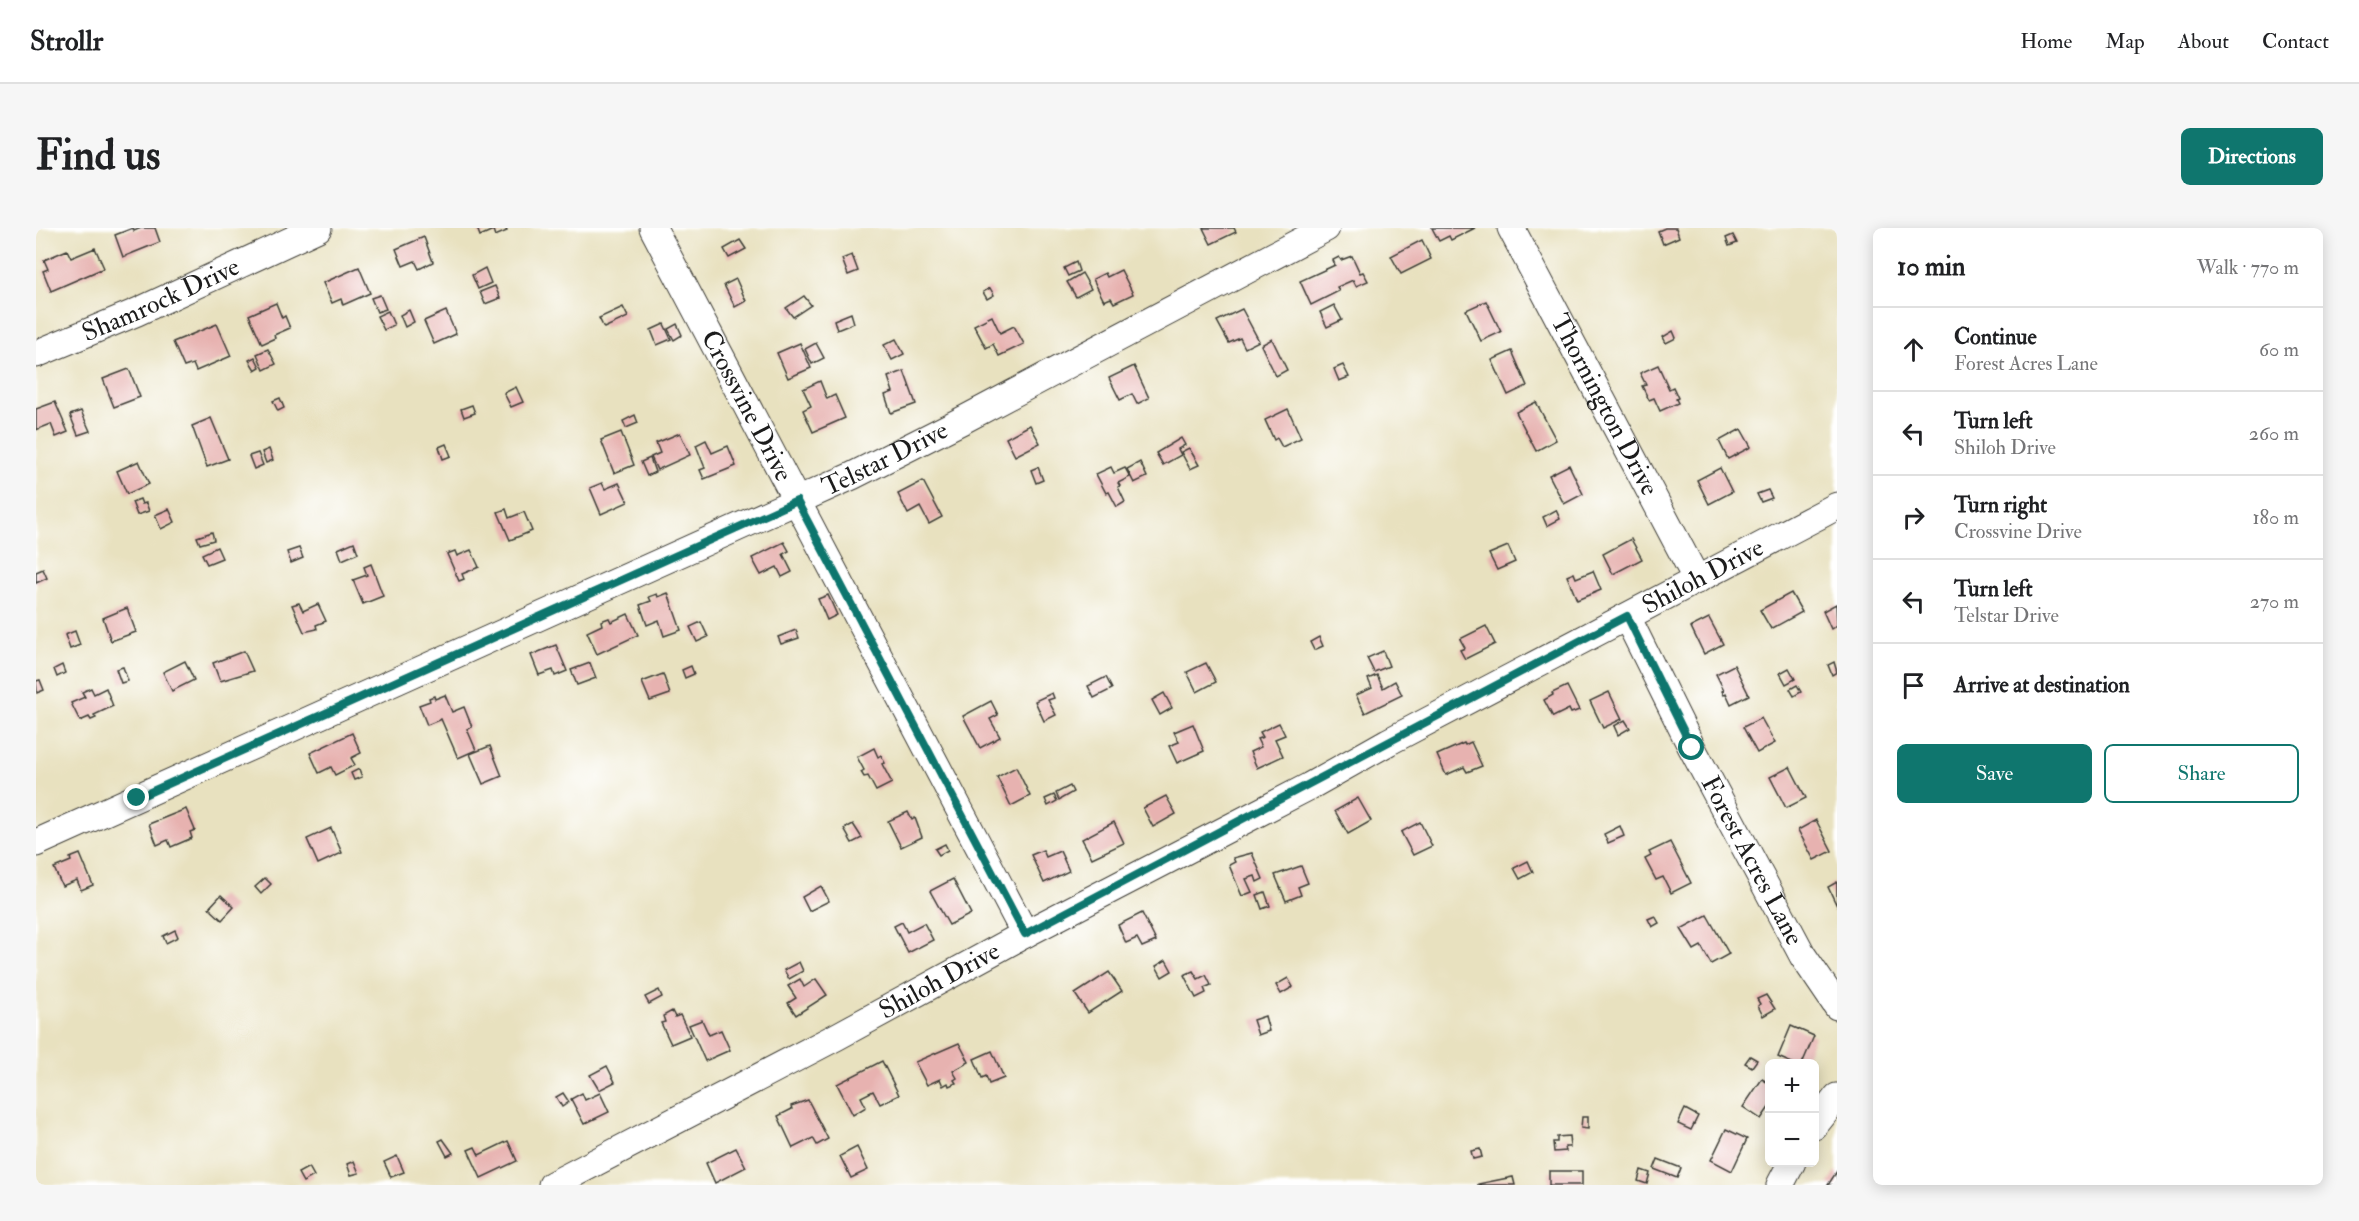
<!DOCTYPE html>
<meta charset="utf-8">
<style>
:root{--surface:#fff;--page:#f6f6f6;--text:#202124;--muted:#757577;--line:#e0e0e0;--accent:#0f766e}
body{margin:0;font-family:"IM FELL Double Pica",serif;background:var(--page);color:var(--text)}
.controls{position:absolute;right:18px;bottom:18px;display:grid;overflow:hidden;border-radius:9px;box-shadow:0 3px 15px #0003}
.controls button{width:54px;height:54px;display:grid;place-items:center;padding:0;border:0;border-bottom:2px solid var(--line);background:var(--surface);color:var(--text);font:30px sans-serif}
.stop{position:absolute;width:18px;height:18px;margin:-14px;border:4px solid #0f766e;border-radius:50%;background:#fff}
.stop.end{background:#0f766e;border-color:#fff;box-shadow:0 2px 6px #0008}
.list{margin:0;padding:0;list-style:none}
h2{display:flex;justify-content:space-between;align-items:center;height:78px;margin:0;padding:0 24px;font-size:26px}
h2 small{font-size:20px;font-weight:400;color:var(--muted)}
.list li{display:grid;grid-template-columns:39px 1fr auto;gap:18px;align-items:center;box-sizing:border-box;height:84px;padding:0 24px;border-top:2px solid var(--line)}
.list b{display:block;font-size:22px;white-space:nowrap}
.list p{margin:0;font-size:20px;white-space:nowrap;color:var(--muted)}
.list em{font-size:20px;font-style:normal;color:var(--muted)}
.actions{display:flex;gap:12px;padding:18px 24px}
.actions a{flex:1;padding:14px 0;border:2px solid var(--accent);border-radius:9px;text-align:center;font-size:21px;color:var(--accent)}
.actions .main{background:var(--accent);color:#fff}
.icon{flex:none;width:33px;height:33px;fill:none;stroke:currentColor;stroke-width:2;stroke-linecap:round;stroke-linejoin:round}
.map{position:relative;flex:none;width:1801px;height:957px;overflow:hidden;border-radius:9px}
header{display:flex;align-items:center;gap:36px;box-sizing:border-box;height:84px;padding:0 30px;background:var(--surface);border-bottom:2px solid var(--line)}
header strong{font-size:28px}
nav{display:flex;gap:33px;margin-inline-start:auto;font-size:21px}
.intro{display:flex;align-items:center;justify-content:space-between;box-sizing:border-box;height:144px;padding:0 36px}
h1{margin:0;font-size:42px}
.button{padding:15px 27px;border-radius:9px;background:var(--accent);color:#fff;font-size:21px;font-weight:700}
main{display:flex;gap:36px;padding:0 36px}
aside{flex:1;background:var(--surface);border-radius:9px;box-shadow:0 3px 15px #0003}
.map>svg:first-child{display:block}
.building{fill:#e7b2b0}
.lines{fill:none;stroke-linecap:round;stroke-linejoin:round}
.minor-casing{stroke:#3b3a34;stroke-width:29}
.minor{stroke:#fff;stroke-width:27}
.route{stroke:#0f766e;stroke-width:8}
.labels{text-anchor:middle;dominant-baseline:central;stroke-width:4.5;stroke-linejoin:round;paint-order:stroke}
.street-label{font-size:26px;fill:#1c1c1c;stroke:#fff}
</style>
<header>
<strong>Strollr</strong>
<nav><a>Home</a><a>Map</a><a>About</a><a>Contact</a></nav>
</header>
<div class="intro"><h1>Find us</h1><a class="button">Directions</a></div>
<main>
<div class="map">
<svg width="1801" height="957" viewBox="0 0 1801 957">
<rect width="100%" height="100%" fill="#fff"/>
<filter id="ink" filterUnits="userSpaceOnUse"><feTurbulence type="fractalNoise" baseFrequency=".0167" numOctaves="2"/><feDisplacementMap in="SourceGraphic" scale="12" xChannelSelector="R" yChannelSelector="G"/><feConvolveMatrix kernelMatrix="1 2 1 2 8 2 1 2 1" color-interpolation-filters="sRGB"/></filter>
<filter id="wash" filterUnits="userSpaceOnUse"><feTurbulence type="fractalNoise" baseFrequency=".008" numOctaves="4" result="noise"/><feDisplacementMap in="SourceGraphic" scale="24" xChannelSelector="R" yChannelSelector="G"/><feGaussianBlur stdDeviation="1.35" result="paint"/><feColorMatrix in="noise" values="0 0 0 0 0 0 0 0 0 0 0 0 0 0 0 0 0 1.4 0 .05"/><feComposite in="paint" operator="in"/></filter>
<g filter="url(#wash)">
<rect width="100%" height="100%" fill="#e8e1bf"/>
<g id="blocks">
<g class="building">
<path d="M97,0L98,3L105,0H119L124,14L87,29L79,7Z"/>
<path d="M441,0H469L471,3L459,8L457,2L444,8Z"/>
<path d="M1167,0H1198L1200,4L1175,16Z"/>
<path d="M1396,0H1439L1415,12L1413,8L1403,13Z"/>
<path d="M1629,0H1640L1643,9L1627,16L1622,3Z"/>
<path d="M1697,7L1701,15L1693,18L1690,10Z"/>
<path d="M388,9L397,34L383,41L379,33L367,38L360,21Z"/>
<path d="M704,12L710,21L693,30L688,21Z"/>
<path d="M1386,12L1395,31L1365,46L1355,28Z"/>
<path d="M59,20L68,40L15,63L7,43L12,41L8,32L31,22L35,30Z"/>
<path d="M816,27L822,43L812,47L806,31Z"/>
<path d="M1316,28L1324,45L1327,44L1332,53L1320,58L1317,52L1301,59L1303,63L1275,77L1264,53L1299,37L1297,32L1303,29L1305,32Z"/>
<path d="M1040,34L1043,43L1032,48L1028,40Z"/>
<path d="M323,39L334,65L307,77L305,71L296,75L287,55Z"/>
<path d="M449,40L455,55L442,61L436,47Z"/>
<path d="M1085,42L1097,66L1078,75L1075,70L1068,73L1057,51L1069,45L1071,49Z"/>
<path d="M1046,45L1055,61L1040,69L1031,54Z"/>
<path d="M700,51L710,73L699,79L688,57Z"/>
<path d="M459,58L464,70L449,76L444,64Z"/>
<path d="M954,60L958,67L951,71L947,64Z"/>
<path d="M344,67L350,81L341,84L335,70Z"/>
<path d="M768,68L775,77L757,89L750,80Z"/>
<path d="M1450,73L1465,104L1445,113L1430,82Z"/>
<path d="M240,75L246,90L249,88L254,100L238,107L239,110L226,116L213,87Z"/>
<path d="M1298,77L1306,92L1291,99L1284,84Z"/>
<path d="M587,79L592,89L568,100L563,90Z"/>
<path d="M1206,81L1223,113L1209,120L1204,110L1193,115L1181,93Z"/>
<path d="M373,82L378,94L369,99L364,87Z"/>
<path d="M352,83L358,97L348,102L341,88Z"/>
<path d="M410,83L420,106L398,116L388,93Z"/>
<path d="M815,85L818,95L801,102L798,92Z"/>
<path d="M956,88L964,105L978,98L988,116L963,128L957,116L950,120L938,97Z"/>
<path d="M181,96L195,128L160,143L157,136L148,139L137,114Z"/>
<path d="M628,96L635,111L621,117L615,102Z"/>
<path d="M641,96L646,107L638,112L632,101Z"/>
<path d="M1637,103L1640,110L1630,115L1627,109Z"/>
<path d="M860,111L868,126L856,132L848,117Z"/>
<path d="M1236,111L1251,142L1240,148L1225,117Z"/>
<path d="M764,115L775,140L752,150L741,125Z"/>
<path d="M780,115L788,130L776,136L769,121Z"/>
<path d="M232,121L240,136L228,142L221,126Z"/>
<path d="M1476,123L1491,158L1472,167L1456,132Z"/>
<path d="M219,129L224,139L219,142L213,132Z"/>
<path d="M1307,137L1313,149L1303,153L1298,141Z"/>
<path d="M1622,137L1633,161L1637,159L1642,170L1640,171L1642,175L1624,183L1618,170L1613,172L1606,158L1610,157L1604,145Z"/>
<path d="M1098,138L1113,170L1101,176L1096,166L1084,172L1073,150Z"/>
<path d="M93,141L104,169L78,179L67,151Z"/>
<path d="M868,143L880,176L855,185L849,167L857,164L852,149Z"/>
<path d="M784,153L791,171L799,167L809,190L777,204L767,182L775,178L767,161Z"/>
<path d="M480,159L487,174L475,179L468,165Z"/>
<path d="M244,170L248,180L242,183L237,173Z"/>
<path d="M19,174L32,204L20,209L15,196L0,202V181Z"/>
<path d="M1500,174L1520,212L1500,223L1480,184Z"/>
<path d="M436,177L439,185L428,189L425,181Z"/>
<path d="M1252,181L1265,210L1246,219L1241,210L1238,212L1229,192Z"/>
<path d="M45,183L54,203L42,207L34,187Z"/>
<path d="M599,187L602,195L590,200L587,193Z"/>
<path d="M175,190L192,231L171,239L156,198Z"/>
<path d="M994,197L1004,215L979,228L970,210Z"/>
<path d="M1705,201L1715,219L1692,231L1683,213Z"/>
<path d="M585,204L598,237L578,245L565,212Z"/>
<path d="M644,205L654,227L621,242L615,229L624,225L620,215Z"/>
<path d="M1145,210L1149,217L1142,221L1145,227L1127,237L1120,225Z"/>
<path d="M670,212L676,225L692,218L700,238L668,251L664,242L669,240L660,217Z"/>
<path d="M410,216L415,228L407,231L403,219Z"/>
<path d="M1153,220L1163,237L1154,241L1145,224Z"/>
<path d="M233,221L237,232L230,235L226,224Z"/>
<path d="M222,225L227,237L218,241L213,228Z"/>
<path d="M614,230L619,244L611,248L605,234Z"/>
<path d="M103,233L113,256L91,266L81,243Z"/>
<path d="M1104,234L1111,249L1098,255L1091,241Z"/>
<path d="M1533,237L1547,266L1528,276L1513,247Z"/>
<path d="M1002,239L1007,252L1000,255L995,242Z"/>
<path d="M1075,239L1078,245L1089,240L1094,249L1082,255L1084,258L1082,259L1089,274L1081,279L1073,264L1070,265L1060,246Z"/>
<path d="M1684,240L1696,264L1673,276L1661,252Z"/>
<path d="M887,253L906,289L893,296L884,279L872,286L862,266Z"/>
<path d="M566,255L569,261L583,255L592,274L565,286L554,260Z"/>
<path d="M1732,262L1736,270L1725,274L1721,266Z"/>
<path d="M104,271L106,276L110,275L113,283L101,287L96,274Z"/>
<path d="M133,281L139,294L125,301L119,287Z"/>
<path d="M470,281L473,290L488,284L496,303L474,312L462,284Z"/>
<path d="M1520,282L1524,291L1511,298L1507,289Z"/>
<path d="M176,304L178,312L164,316L161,309Z"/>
<path d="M1595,311L1606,331L1577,346L1567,326Z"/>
<path d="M318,314L322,325L306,332L302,321Z"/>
<path d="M748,314L753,323L747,326L756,344L746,349L741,339L725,347L716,330Z"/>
<path d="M1472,318L1479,334L1461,342L1453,326Z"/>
<path d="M181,319L186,330L171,336L166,326Z"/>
<path d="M263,320L267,330L255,335L251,324Z"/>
<path d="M435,322L443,339L426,346L428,351L423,353L411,326L419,323L421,328Z"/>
<path d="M335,336L347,368L327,376L317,352L331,347L328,339Z"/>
<path d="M7,341L11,350L0,355V344Z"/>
<path d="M1557,343L1565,362L1541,372L1531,348L1538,345L1540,350Z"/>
<path d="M632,365L645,402L628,408L623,392L611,397L604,377L615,373L613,369L621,366L622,369Z"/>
<path d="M1755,365L1766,384L1735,401L1724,382Z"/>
<path d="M792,367L801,387L791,392L782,371Z"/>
<path d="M263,375L267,383L282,376L290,393L280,397L281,401L268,404L256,377Z"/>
<path d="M1800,376L1801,397L1795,401L1787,383Z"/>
<path d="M91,380L100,404L75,413L67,390Z"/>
<path d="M592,386L602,407L561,426L551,404L566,397L565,393L573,390L575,394Z"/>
<path d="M1673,390L1687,416L1668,426L1655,399Z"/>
<path d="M665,394L672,409L661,414L654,399Z"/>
<path d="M1450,398L1459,416L1429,431L1424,422L1429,420L1424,411Z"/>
<path d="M760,402L763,410L745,416L742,409Z"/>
<path d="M39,403L44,417L34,421L29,407Z"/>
<path d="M1283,409L1287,418L1278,422L1274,414Z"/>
<path d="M520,417L531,443L519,448L517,442L503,447L495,427Z"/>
<path d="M208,423L217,443L184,453L177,435Z"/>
<path d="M1347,423L1353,438L1338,444L1331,430Z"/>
<path d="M149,433L158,452L136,463L127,444Z"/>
<path d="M1798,434L1801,444L1796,447L1792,437Z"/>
<path d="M554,435L560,450L541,457L535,442Z"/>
<path d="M1170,435L1180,454L1161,464L1151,444Z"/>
<path d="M26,437L29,445L21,449L18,441Z"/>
<path d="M1698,437L1713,467L1695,476L1690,465L1688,467L1686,463L1688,462L1680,446Z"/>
<path d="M655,438L658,446L649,450L646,442Z"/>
<path d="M87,439L92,453L85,455L80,441Z"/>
<path d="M1753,440L1759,451L1750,456L1744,445Z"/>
<path d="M627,446L634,466L614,473L606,454Z"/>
<path d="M1341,447L1347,460L1359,453L1366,467L1329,485L1320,467L1336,460L1332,451Z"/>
<path d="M1070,449L1076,461L1058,470L1052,458Z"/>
<path d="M4,452L8,462L1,465L0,453Z"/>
<path d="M1761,457L1765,464L1758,468L1754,461Z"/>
<path d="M1531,458L1543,482L1535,485L1533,481L1517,489L1508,472L1517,467L1516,465Z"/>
<path d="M55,460L58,466L70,460L77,478L58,487L60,490L55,492L53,489L44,493L35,475L49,469L46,464Z"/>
<path d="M1573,464L1586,491L1567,500L1554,473Z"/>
<path d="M1016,465L1018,470L1012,472L1020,487L1008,493L999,473Z"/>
<path d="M1128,465L1136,480L1124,487L1116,472Z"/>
<path d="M409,467L416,484L428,479L436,499L431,501L440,522L422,530L405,491L391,497L383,477L394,473L393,470L398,468L399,471Z"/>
<path d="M955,473L962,487L954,491L964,509L944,520L927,488Z"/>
<path d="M1725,490L1739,515L1721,525L1707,499Z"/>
<path d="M1589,492L1594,500L1582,507L1578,498Z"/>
<path d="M1243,495L1249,507L1239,511L1247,528L1221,540L1214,524L1225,519L1221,511L1227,509L1224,504Z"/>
<path d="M1157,496L1168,523L1141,535L1133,518L1143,514L1138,504Z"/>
<path d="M316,505L325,525L315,530L319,537L299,547L295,539L283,545L274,525Z"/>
<path d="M1435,514L1446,538L1431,544L1428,539L1410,547L1401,527L1428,515L1429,517Z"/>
<path d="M454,518L466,548L447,556L434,526Z"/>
<path d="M838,520L842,529L845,527L849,535L846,536L856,555L840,563L832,548L828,549L825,544L828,542L821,529Z"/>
<path d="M980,539L994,568L975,578L961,549Z"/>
<path d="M1754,539L1770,570L1750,580L1734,549Z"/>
<path d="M323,541L326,549L318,552L315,545Z"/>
<path d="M1034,558L1037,564L1023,572L1020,565Z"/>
<path d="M1018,567L1021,573L1012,578L1009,571Z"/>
<path d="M1130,568L1140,586L1117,599L1107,580Z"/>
<path d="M1322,570L1335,593L1312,606L1299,583Z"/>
<path d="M150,581L159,602L154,604L156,610L135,619L132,612L121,617L113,596Z"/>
<path d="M872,584L876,592L879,590L886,609L865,619L852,593Z"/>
<path d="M1780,592L1796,623L1778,632L1762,602Z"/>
<path d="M1078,594L1088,615L1056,630L1046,611Z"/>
<path d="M1384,594L1396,618L1377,627L1365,604Z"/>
<path d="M817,596L826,610L816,615L808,601Z"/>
<path d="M1584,598L1588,608L1572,615L1568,606Z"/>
<path d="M295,600L306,625L282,636L271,611Z"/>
<path d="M1634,614L1655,655L1635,665L1627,649L1620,652L1609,631L1615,628L1613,624Z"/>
<path d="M909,616L912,622L903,627L899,621Z"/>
<path d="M1007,622L1010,629L1024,623L1033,643L1008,655L995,627Z"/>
<path d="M1216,625L1227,651L1221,654L1219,648L1210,651L1216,664L1206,668L1193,637L1199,634L1197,630Z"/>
<path d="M44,626L57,657L45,662L41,652L26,658L18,640L35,633L34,630Z"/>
<path d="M1492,633L1497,644L1484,651L1478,640Z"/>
<path d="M1265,638L1272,655L1262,659L1265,667L1250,673L1239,647Z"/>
<path d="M229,650L235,656L225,666L219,659Z"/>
<path d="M917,651L935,686L913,697L894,663Z"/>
<path d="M1801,654V678L1792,659Z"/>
<path d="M785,658L793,673L773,683L766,669Z"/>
<path d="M1229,664L1234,678L1226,681L1221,667Z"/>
<path d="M185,667L198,679L186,692L173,680Z"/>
<path d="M1106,685L1120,713L1106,719L1101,710L1090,715L1082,697Z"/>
<path d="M1671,687L1693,726L1675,736L1665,718L1658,722L1645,701Z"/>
<path d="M1619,688L1623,695L1616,699L1612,691Z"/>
<path d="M866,694L871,704L888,695L897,712L872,725L858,698Z"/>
<path d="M139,702L142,709L130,715L127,708Z"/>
<path d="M1130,732L1136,743L1126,749L1120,738Z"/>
<path d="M763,734L767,743L753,751L748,742Z"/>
<path d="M1157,743L1162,751L1170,747L1175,757L1168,760L1170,765L1160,770L1148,747Z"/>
<path d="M1073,744L1086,763L1052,785L1039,766Z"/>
<path d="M1252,750L1257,759L1245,766L1240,757Z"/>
<path d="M764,751L768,759L780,751L791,767L760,787L752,775L760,770L752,758Z"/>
<path d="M623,762L626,769L613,776L609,769Z"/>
<path d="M1730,767L1739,781L1727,788L1722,778L1724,776L1721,771Z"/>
<path d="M636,783L639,789L644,787L654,808L635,816L625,795L629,794L627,788Z"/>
<path d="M1229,788L1233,803L1222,807L1217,792Z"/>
<path d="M666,792L673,807L685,802L694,822L669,833L653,797Z"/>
<path d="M1755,798L1778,808L1766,836H1758L1742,829Z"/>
<path d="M923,815L933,834L917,843L921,850L918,852L920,855L913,858L912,855L907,858L904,851L891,857L879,834Z"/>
<path d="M956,823L968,850L953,856L950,848L946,850L938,831Z"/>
<path d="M1714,828L1721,832L1716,839L1709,835Z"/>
<path d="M846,833L863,867L844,876L837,863L825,869L830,879L817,887L801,856Z"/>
<path d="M571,838L579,854L563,862L554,847Z"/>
<path d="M1726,851L1734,856V878L1725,891L1707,879Z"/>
<path d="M527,865L533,874L526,879L520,869Z"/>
<path d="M546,865L549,872L564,865L573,884L548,896L535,871Z"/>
<path d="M772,872L792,911L781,917L777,910L757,920L742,888L756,881L755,878Z"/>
<path d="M1649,881L1662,888L1655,902L1642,896Z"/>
<path d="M1546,889H1552V901L1545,900Z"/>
<path d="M1690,901L1711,911L1696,943L1675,932Z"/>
<path d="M1533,908L1534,919H1529L1530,923L1518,924L1517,914H1521V909Z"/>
<path d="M407,911L417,925L411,928L403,913Z"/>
<path d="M472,913L481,933L445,950L432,922L439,919L443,927Z"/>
<path d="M821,919L832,942L815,950L804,928Z"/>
<path d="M700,920L710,939L679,955L670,935Z"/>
<path d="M1444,921L1446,929L1437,931L1435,923Z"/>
<path d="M361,928L368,944L355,949L348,934Z"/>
<path d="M1622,931L1645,940L1641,950L1618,941Z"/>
<path d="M318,933L323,945L315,947L311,936Z"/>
<path d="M273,939L278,948L267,954L262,945Z"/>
<path d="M1605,942L1614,945L1611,956L1602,953Z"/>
<rect x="1513" y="943" width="33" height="14"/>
<path d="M1801,943V957H1792Z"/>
<path d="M1477,949L1479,957H1442V956Z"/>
</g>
</g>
</g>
<g filter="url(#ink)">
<use href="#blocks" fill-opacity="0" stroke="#3b3a34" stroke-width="1.5"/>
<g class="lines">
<defs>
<g id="minor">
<path id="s1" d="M617,0L989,706"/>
<path id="s2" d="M1475,0L1661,352"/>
<path id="s3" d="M0,126L101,84L282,0"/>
<path id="s4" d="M1591,389L1656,520L1767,728L1801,778"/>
<path id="s5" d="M0,615L816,248L927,192L1290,0"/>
<path d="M1778,898L1801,869"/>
<path id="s6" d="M516,957L800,809L989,706L1274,558L1352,514L1801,278"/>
<path d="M1744,957L1756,934"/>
</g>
</defs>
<use href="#minor" class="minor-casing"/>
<use href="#minor" class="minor"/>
</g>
</g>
<g class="lines" filter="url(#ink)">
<path class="route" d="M101,570L761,273L989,706C1190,601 1390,494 1591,388L1656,520"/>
</g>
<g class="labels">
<g class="street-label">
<text stroke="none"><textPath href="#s3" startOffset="136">Shamrock Drive</textPath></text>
<text stroke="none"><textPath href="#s2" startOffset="200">Thornington Drive</textPath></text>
<text stroke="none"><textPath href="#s1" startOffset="201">Crossvine Drive</textPath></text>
<text stroke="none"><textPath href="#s5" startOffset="932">Telstar Drive</textPath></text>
<text stroke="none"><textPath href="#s6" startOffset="1302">Shiloh Drive</textPath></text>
<text stroke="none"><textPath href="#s4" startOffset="274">Forest Acres Lane</textPath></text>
<text stroke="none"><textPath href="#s6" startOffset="438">Shiloh Drive</textPath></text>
</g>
</g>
</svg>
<div class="controls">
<button>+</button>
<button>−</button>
</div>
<div class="stop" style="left:1656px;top:520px"></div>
<div class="stop end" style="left:101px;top:570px"></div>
</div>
<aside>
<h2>10 min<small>Walk · 770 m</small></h2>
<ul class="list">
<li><svg class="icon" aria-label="ahead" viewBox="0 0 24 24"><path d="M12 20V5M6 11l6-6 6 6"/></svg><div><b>Continue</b><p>Forest Acres Lane</p></div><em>60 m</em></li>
<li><svg class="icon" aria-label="left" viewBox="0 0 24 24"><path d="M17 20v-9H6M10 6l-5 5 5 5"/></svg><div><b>Turn left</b><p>Shiloh Drive</p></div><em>260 m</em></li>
<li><svg class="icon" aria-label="right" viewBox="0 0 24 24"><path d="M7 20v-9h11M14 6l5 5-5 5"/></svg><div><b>Turn right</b><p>Crossvine Drive</p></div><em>180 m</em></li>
<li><svg class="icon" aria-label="left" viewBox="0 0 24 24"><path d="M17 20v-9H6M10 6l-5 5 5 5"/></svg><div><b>Turn left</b><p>Telstar Drive</p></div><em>270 m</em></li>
<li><svg class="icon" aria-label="arrive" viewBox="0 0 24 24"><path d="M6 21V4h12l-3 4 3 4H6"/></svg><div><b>Arrive at destination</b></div></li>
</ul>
<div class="actions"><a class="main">Save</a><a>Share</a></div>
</aside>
</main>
